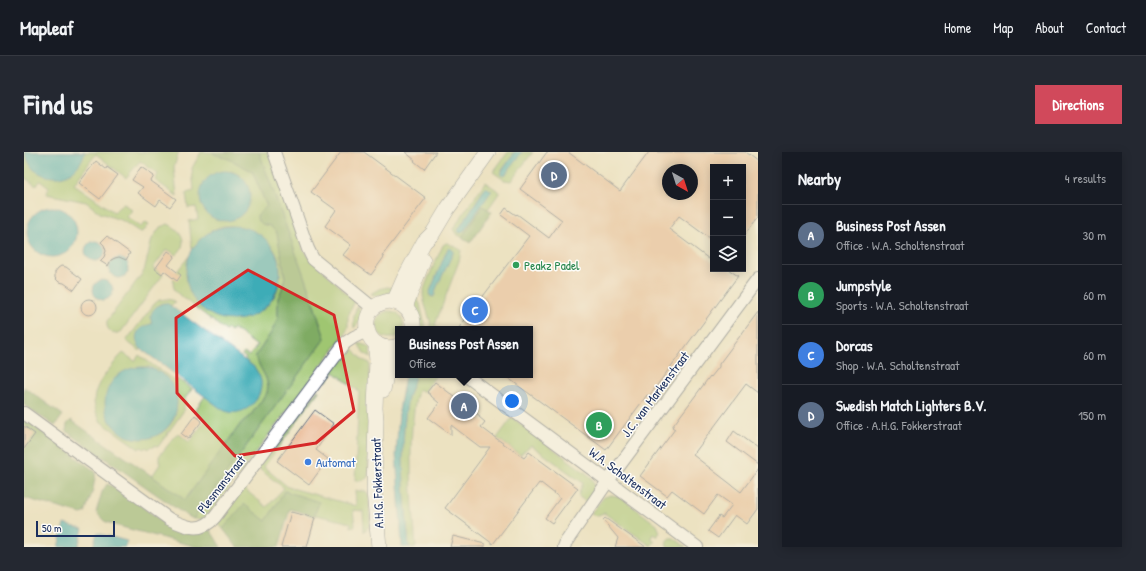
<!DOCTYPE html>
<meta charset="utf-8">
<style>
:root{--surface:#171b24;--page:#242831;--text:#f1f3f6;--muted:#9ea1a6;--line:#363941;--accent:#d1495b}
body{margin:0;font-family:"Patrick Hand",sans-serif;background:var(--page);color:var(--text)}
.controls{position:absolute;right:12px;top:12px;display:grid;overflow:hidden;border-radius:0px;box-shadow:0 2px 10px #0003}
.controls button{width:36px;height:36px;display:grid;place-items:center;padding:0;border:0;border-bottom:1px solid var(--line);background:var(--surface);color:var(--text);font:20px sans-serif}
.compass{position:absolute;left:638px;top:12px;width:36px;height:36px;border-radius:50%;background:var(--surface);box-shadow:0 2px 10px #0003;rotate:141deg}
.scale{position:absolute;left:12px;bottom:10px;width:79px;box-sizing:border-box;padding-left:4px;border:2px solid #1b2f5e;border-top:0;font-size:11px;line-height:14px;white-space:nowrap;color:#1b2f5e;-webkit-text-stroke:3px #fdfcf7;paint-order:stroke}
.you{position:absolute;left:488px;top:249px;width:14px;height:14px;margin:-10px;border:3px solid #fff;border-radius:50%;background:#1a73e8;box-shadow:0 0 0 6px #1a73e833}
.badge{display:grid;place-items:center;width:26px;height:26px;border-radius:50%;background:var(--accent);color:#fff;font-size:13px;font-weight:700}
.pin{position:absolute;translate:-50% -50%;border:2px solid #fff;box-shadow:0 1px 4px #0006}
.popup{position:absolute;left:371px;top:174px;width:138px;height:52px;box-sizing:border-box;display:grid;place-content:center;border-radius:0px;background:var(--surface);filter:drop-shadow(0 1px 3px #0005);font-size:13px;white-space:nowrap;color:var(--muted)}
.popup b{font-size:15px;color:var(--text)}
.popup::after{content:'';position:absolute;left:50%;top:100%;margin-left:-8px;border:8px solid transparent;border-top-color:var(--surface)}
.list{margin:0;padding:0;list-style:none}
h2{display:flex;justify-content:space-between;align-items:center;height:52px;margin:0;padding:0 16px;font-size:17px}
h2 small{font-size:13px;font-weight:400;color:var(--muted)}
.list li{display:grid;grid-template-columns:26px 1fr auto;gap:12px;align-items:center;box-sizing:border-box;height:60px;padding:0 16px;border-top:1px solid var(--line)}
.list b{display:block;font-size:15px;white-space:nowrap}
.list p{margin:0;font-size:13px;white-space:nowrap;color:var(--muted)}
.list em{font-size:13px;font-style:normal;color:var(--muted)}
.icon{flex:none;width:22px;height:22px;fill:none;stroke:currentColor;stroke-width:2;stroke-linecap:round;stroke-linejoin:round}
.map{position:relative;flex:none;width:734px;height:395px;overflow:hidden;border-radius:0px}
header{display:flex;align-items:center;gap:24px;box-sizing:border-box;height:56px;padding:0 20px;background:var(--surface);border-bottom:1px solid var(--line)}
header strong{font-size:19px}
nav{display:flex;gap:22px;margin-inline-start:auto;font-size:14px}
.intro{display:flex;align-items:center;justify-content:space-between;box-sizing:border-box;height:96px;padding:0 24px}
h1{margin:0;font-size:28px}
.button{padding:10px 18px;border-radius:0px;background:var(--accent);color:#fff;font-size:14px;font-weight:700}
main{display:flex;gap:24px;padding:0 24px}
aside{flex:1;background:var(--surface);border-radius:0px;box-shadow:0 2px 10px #0003}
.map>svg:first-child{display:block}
.green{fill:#9fc671;stroke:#5d7a68;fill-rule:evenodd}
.forest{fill:#7fab63;stroke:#4d6d60}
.water{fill:#3cacb7;stroke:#2c6e8a}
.building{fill:#e9b792;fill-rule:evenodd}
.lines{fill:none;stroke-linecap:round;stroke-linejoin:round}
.minor-casing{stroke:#646e81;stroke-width:14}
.tertiary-casing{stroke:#646e81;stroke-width:16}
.minor{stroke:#fff;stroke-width:12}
.tertiary{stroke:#fff;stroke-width:15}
.marked{fill:none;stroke:#d62828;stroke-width:3;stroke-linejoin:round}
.leisure-dot{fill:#2e9e5b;stroke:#fdfcf7;stroke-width:1.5}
.shop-dot{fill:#3f7fe0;stroke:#fdfcf7;stroke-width:1.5}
.labels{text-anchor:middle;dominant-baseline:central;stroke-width:3;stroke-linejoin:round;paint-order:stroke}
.leisure-label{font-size:13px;fill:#27864d;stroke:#fdfcf7;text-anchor:start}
.street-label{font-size:13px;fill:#1b2f5e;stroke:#fdfcf7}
.shop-label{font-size:13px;fill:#366cbe;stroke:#fdfcf7;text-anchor:start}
</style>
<header>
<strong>Mapleaf</strong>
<nav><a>Home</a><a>Map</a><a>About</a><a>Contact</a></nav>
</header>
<div class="intro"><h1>Find us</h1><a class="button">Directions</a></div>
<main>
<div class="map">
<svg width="734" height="395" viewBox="0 0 734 395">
<rect width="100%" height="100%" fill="#fdfcf7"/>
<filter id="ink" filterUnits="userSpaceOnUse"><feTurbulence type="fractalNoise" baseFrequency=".025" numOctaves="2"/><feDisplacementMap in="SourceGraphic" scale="8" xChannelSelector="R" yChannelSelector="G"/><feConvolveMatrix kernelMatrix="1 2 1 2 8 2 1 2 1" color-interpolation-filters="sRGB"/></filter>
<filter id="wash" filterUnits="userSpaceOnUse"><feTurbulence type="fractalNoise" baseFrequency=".012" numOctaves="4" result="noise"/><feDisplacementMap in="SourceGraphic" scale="16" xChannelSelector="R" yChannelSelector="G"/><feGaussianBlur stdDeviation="0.9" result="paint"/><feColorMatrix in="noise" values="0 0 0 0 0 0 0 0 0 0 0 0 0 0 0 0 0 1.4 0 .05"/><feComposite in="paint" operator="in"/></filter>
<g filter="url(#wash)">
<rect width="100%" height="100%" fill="#ece2c1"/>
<g class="green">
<path d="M0,0H155L150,15L153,44L131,28L134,22L116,9L102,26L72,2L50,32L90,60L99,51L108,58L103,65L117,75L122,70L125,72L120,79L117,80L114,79L99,69L76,61L62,50L22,42L25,36L16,29L12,34L0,25Z"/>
<path d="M177,0H188L190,2L205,7L228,19L243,55L233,63L238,72L246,74L253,81L261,125L258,137L254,146V166L247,181L231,205L242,226L244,234L243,241L226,264L218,270L161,348L128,324L136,312L135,308V304L154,281L165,290L182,268L170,260L181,244C189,250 198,259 208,260L235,224L230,215L221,208L222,206L218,203L220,201L225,204L233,194L209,176L207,179L204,177L202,179L153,141C142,128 157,115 165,104C159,123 163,141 177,156L240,157C244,153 247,149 250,145C258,130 259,108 248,95C244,90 234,87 229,85C223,82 212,75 206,74C191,72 176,87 168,97L165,69L174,67L172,55L164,56L162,41L170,39L168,16ZM207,19L217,24L190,66L182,59Z"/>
<path d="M235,0H244L280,100L331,149L324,164V175L321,182L191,354L183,363L177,368L169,367L301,186L279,121Z"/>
<path d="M484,0H491L476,21L479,24L481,23L498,0H509L487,29L480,28L469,20Z"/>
<path d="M461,30L476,40L464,57L459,55L438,85L432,82L429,77ZM460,37L466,41L440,79L438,81L434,80V78Z"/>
<path d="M144,72C153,76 162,84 158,95C157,98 154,101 152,103L143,97L129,116L139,123L97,180C90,184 81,178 83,169L120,119L128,87L136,75Z"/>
<path d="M422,91H424L437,98L435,109L411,173L416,177H407C407,165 400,155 399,143C399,134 415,103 419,93ZM425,96L429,101L412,137L410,145H408L406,144L405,142L423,98Z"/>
<path d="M363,135L370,136C363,144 356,145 346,142L355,137Z"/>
<path d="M391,144L396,152L402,177H397L391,152Z"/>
<path d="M142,147L148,148L151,150L147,154C136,146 131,156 127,165L128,173L115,178C111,185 112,191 117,197L116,199L102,189L130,152L135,148Z"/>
<path d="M334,154C339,163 337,170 330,176C329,168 329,161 334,154Z"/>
<path d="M364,159C375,159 381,166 379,177H374V184C353,194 342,165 364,159Z"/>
<path d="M334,191L344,194L346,196L347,205L340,201Z"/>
<path d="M327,194L339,208L346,211L344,325C340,329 336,329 331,329L335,239L310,220L302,230L301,228L323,195Z"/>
<path d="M99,201L111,209L115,203L151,229L153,227L168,237L160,248L162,251L159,256L161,257L134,295L131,293L129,296L127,294L124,297L122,295L120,297L117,295L115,297L77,270C60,242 78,227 95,205ZM120,215H127L153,242C153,257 151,273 137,281C134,283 129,283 125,284C108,286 107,287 92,277L110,217Z"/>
<path d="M390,223H412L400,240L395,237C390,249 390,262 388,276C385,316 389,355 392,395H385C381,347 375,299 383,251C385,241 389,234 391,224Z"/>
<path d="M294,238L295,239L240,315L264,335L332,354L331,339H342L345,344L346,373L340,380L339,359L329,358L331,374L327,375V371L292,363L290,364L295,351L261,339L242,369L220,353L199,377L193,370L219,336L243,355L260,336L234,316Z"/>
<path d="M487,267H490L567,325C573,335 569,342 562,350L554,344L559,331L507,293L496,303L473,286Z"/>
<path d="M587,343L593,344L598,346L633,373L636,380L633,385L629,382L627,386L631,389L627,394L580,361L571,364L567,361L580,345Z"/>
<path d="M646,386H650L662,395H643C642,391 642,388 646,386Z"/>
</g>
<g class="forest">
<path d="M188,0H235L279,121L301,186L169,367L160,362L42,279L43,272L47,268L128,324L161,348L218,270L226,264L243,241L244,234L242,226L231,205L247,181L254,166V146L258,137L261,125L253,81L246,74L238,72L233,67V63L243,54L228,19L205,7L190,2Z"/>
<path d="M459,54L468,60L446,91L438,85Z"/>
<path d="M0,235L39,263L31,274L0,253Z"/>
<path d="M0,266L72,320L69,338L61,361L57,362L0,346Z"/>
<path d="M83,332L94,337L142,372L157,378H184L187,379L197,395H173L90,373L80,369L72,360L78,340Z"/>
<path d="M261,339L295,350L290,364L266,357L255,395H213L199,377L220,352L242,369Z"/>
</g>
<g class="water">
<path d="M1,0H61C56,17 42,29 23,24C18,23 13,20 9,17C5,12 3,6 1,0Z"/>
<path d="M491,0H498L481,23L479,24L476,22Z"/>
<circle cx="201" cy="44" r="25"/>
<path d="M462,35L468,39L466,41L440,79L438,81L434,80V78Z"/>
<circle cx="28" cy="80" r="25"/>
<circle cx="209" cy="121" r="47"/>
<circle cx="71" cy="99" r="10"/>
<path d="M425,96L429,98V101L412,137L411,143L408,145L405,142L423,98Z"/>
<circle cx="95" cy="116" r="10"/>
<circle cx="79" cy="138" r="10"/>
<path d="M140,151L144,152L230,215C233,219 236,224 237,229C239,250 217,267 199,258L117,197C107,185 114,174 128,172C124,162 130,154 140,151Z"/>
<circle cx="117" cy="251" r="36"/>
<path d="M381,223H390L391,224C389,234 384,241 383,251C375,299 381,347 385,395H378L372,303L375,259Z"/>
<path d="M40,372L59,377L54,395H34Z"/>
<path d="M73,381L103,389L101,395H69Z"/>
</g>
<g id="blocks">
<g class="building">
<path d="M317,0H340L402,46L358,104L360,105L347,123L319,103L327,93L301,74L312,58L287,40Z"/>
<path d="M381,0H412L400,17L390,9L391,8Z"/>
<path d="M523,0H544L596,39L625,0H721L734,10V65L719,85V15H689V89L655,64L645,77L689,110V117H704L714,124L625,244L623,243L582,298L480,223H506V177H434L505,84L477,63L482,56L492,63L493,62L525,86L538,68L496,37ZM644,18H668V42H644Z"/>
<path d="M72,9L82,17L83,15L94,23L76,47L55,31Z"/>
<path d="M117,15L130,24L127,29L152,47L146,55L136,48L132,54L114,41L119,35L108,28Z"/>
<path d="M83,84L106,101L102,108L95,105L91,106L87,108L84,114L76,109L80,105L82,99L80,93L77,90Z"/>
<path d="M144,99L151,104L144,113L157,123L153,129L140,119L138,122L131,117Z"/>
<path d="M37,114L42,115L58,127L50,138L40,131L35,130L31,126V120L34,116Z"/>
<circle cx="65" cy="155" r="8"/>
<path d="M734,160V241L722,232L669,303L717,340L734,317V357L723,372L711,363L694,386L684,379L695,364L698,366L708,353L694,343L680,362L648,338L643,344L616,324L651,277L648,275L686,224L687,225L695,215V212Z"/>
<path d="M411,230L456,264L455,265L461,270L457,275L473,287L500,306L505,300L554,336L528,371L521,366L536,346L517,331V332L515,331L469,392L421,356L466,295H456L427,273V283L404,266L415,251L407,244V243L403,240Z"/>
<path d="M291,258L310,272L292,298L304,307L285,333L253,309Z"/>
<path d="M171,263L178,269L164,287L157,282Z"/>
<path d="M0,274L11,282L0,297Z"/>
<path d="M710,279L734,297V313L703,290Z"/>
<path d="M267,360L291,366L283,395H257Z"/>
<path d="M581,366L622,395H591L594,386L579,368Z"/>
<path d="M429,384L461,392V395H426Z"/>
</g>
</g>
</g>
<g filter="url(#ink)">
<use href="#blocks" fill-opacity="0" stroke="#646e81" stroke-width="1"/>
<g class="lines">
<defs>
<g id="minor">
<path d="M250,0L284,97L289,107L349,156"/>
<path d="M441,223L673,395"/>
<path d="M0,261L145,367C162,375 177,382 191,365L321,191L330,185L343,179"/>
<path d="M540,395L542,390L584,329L734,127"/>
</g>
<g id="tertiary">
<path d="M370,150L380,127L400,90L409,81L424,56L464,0"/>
<path d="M381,155L399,108"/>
<path d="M353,192L352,198L353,209L351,256L352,268L350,338L355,395"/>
<path d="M374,194C341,205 330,157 361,150C367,148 373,150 378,153C387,159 390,167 389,177"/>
<path d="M359,238C362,223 364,207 372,195"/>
</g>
</defs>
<use href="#minor" class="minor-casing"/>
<use href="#tertiary" class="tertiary-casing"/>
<use href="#minor" class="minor"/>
<use href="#tertiary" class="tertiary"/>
</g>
</g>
<path d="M0 0H734V395H0ZM224,118L310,163L330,259L292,291L211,304L153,241L152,166Z" fill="#ece2c1" fill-opacity=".55" fill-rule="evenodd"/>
<path class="marked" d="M224,118L310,163L330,259L292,291L211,304L153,241L152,166Z"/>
<circle class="leisure-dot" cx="492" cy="113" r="4"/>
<circle class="shop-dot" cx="284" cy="310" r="4"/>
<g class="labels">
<g class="leisure-label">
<text x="500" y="113">Peakz Padel</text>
</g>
<g class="street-label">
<text transform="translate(631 242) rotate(-53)">J.C. van Markenstraat</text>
<text transform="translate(604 326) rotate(37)">W.A. Scholtenstraat</text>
<text transform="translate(353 331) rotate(-92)">A.H.G. Fokkerstraat</text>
<text transform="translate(197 332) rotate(-52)">Plesmanstraat</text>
</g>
<g class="shop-label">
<text x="292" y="310">Automat</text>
</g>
</g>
</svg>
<div class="controls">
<button>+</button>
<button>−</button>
<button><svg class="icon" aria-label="layers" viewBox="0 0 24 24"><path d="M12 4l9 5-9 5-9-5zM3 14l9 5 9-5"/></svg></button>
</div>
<svg class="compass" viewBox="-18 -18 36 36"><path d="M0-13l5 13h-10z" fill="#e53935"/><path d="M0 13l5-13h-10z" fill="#9ea1a6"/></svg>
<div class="scale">50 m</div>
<div class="you"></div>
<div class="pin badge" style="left:440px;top:254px;background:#5c6f8a">A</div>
<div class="popup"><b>Business Post Assen</b>Office</div>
<div class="pin badge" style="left:575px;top:273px;background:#2e9e5b">B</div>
<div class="pin badge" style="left:451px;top:158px;background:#3f7fe0">C</div>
<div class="pin badge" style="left:530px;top:23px;background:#5c6f8a">D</div>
</div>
<aside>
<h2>Nearby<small>4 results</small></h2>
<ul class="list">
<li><span class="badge" style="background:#5c6f8a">A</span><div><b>Business Post Assen</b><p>Office · W.A. Scholtenstraat</p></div><em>30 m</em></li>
<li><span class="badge" style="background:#2e9e5b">B</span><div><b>Jumpstyle</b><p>Sports · W.A. Scholtenstraat</p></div><em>60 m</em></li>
<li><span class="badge" style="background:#3f7fe0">C</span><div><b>Dorcas</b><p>Shop · W.A. Scholtenstraat</p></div><em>60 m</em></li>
<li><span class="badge" style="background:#5c6f8a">D</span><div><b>Swedish Match Lighters B.V.</b><p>Office · A.H.G. Fokkerstraat</p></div><em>150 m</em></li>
</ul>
</aside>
</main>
